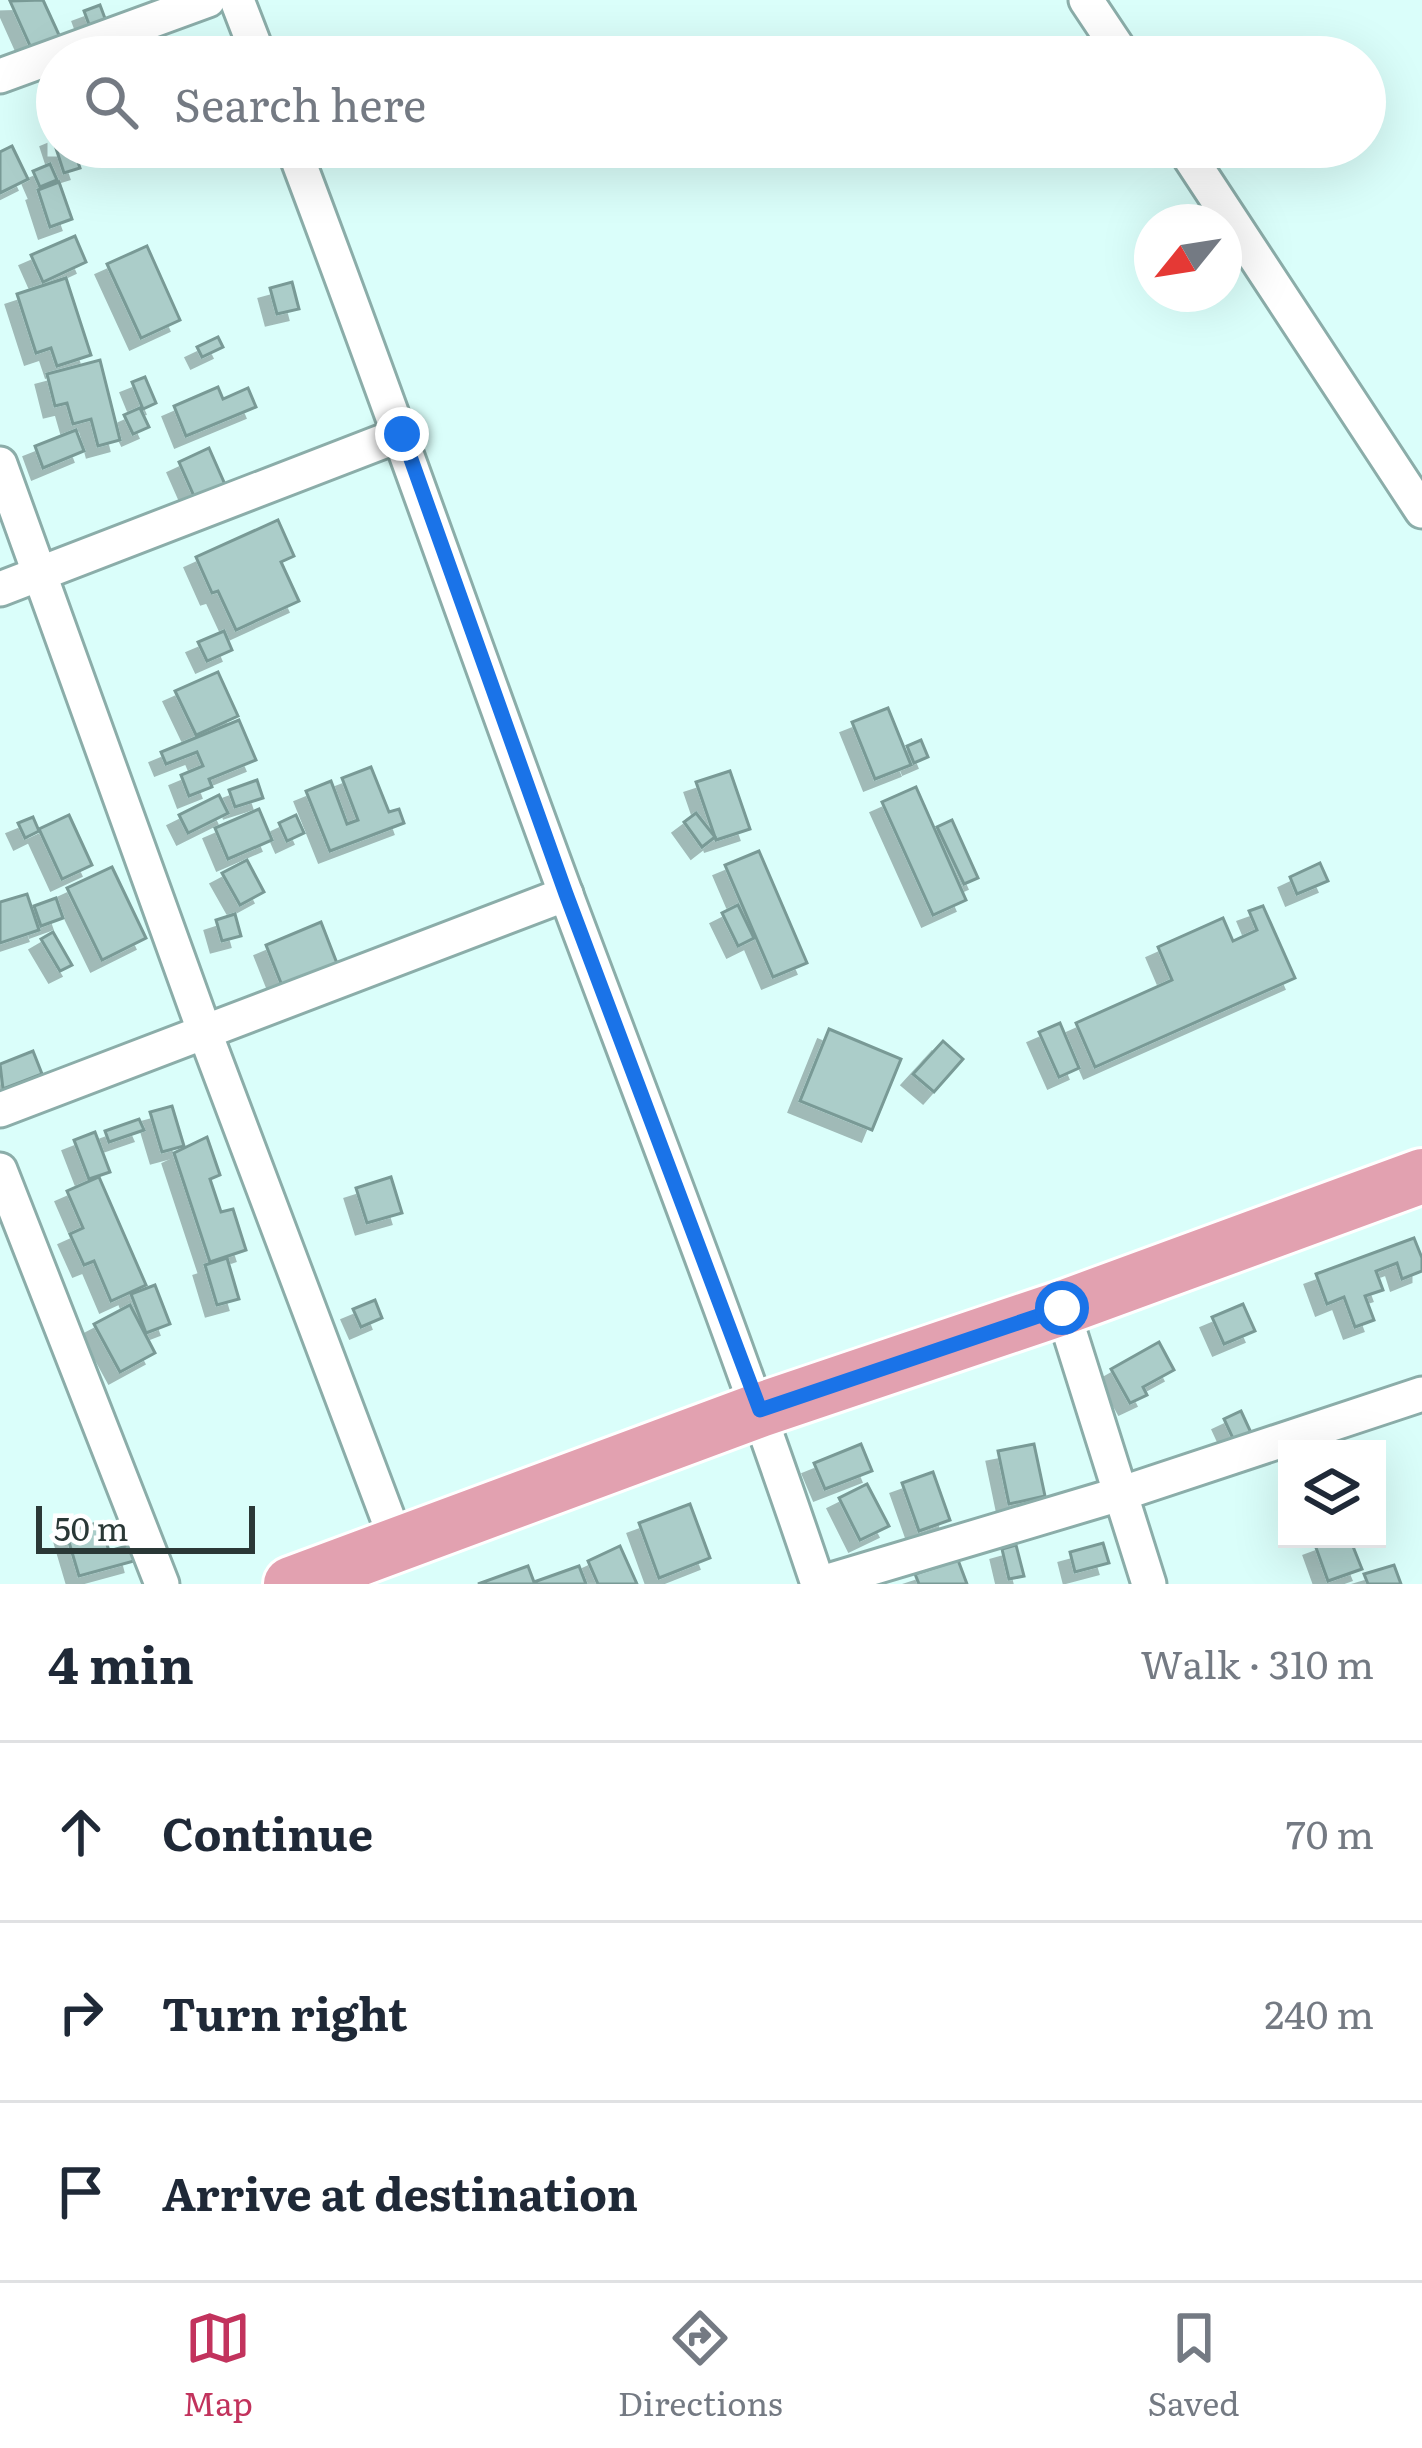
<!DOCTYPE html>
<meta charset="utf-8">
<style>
:root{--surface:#fff;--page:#f2f2f3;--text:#1f2937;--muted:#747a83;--line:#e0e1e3;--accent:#c2335d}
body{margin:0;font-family:Literata,serif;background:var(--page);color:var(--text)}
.controls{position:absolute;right:36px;bottom:36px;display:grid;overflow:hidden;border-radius:0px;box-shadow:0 12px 48px #0002}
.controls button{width:108px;height:108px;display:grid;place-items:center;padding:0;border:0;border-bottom:3px solid var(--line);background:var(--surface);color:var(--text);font:60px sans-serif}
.compass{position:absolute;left:1134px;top:204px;width:108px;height:108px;border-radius:50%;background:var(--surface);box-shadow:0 12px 48px #0002;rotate:240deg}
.scale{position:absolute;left:36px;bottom:30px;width:219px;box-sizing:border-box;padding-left:12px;border:6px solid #2a3836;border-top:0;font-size:33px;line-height:42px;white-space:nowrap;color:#2a3836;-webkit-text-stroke:9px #fff;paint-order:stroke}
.stop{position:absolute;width:36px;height:36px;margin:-27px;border:9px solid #1a73e8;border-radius:50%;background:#fff}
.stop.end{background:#1a73e8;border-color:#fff;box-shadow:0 3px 12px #0008}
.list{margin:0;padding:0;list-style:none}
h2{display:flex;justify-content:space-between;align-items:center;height:156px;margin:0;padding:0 48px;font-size:51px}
h2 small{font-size:39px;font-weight:400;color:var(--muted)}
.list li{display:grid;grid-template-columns:78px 1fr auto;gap:36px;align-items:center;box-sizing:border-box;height:180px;padding:0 48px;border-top:3px solid var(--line)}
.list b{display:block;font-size:45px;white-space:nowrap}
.list em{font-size:39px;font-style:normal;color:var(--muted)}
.icon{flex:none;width:66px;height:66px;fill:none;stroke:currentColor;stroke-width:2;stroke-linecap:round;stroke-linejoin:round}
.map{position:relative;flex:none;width:1422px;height:1584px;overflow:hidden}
.search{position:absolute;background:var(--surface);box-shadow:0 12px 48px #0002;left:36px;right:36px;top:36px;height:132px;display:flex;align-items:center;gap:30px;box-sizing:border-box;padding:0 42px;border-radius:66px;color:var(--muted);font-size:45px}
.sheet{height:696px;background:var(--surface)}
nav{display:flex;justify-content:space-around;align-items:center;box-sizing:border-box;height:168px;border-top:3px solid var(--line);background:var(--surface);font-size:33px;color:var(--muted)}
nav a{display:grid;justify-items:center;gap:6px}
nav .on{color:var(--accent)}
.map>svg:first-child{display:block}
.building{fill:#abcdc9;stroke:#799a96;stroke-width:3;filter:url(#shadow)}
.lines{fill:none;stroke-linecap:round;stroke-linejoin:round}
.street-casing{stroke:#8bada9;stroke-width:39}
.primary-casing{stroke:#fff;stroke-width:60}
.street{stroke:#fff;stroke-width:33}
.primary{stroke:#e2a1b0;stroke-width:54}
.route{stroke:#1a73e8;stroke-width:15}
</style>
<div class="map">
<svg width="1422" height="1584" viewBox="0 0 1422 1584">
<defs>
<filter id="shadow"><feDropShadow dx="-11" dy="11" stdDeviation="0" flood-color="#0004"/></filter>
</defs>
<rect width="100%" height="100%" fill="#dafefa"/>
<g class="building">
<path d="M43,0L60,37L32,50L10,1Z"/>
<path d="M100,5L106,21L90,27L84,11Z"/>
<path d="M57,134V147H73L80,168L64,173L52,136Z"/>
<path d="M12,146L28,179L0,193V152Z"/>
<path d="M50,164L57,180L40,187L33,171Z"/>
<path d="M59,182L72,219L50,227L38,190Z"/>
<path d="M75,236L86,262L43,282L31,255Z"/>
<path d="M147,246L180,320L141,338L107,264Z"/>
<path d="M66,278L91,355L57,366L51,348L36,353L17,294Z"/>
<path d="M292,282L299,309L277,314L270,288Z"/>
<path d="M218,337L223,347L202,357L197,347Z"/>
<path d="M100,360L120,440L98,446L91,419L73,424L67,403L55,406L47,374Z"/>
<path d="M145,377L156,403L143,409L132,382Z"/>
<path d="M218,387L223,399L248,388L256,407L186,436L174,406Z"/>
<path d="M140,408L149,427L133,434L124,415Z"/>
<path d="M76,430L84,451L43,468L35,446Z"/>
<path d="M209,448L227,489L197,503L179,462Z"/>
<path d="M278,520L294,556L281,562L299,601L236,630L218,591L212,593L196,557Z"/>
<path d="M224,631L232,650L207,661L198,642Z"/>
<path d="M218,672L238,716L196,735L175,691Z"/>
<path d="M888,708L911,765L875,779L852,722Z"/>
<path d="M239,720L256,760L209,779L212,787L189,796L181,775L203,766L197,752L166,764L161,752Z"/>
<path d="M921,740L928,757L914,763L907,746Z"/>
<path d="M371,767L389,812L399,809L404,823L330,851L306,791L331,781L347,824L358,820L342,778Z"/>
<path d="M730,771L750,829L716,840L696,782Z"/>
<path d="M257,780L263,798L235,807L229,790Z"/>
<path d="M916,787L966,900L933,915L882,802Z"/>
<path d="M219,795L228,813L188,833L179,815Z"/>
<path d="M259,809L272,840L228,859L215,828Z"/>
<path d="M696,813L715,837L702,847L684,822Z"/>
<path d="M69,815L92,865L62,879L39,829Z"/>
<path d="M296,815L304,833L287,841L279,823Z"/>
<path d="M33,817L39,831L25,838L18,823Z"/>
<path d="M952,820L978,878L964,884L937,827Z"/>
<path d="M759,851L807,963L773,977L725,865Z"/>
<path d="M247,860L264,892L240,905L222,873Z"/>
<path d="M1320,863L1328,881L1297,894L1290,877Z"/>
<path d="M112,867L146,938L102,960L67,888Z"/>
<path d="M27,894L39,930L0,943V902Z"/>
<path d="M56,898L63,918L41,926L34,906Z"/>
<path d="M738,905L754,938L738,946L722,913Z"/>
<path d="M1263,906L1295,978L1095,1067L1076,1023L1172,980L1158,947L1223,918L1233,941L1257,930L1249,911Z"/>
<path d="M235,914L241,936L222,941L216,920Z"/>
<path d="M321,922L338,966L283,988L266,945Z"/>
<path d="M53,932L72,965L60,971L41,939Z"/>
<path d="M1060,1023L1079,1068L1059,1077L1039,1032Z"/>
<path d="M829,1029L901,1059L872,1130L800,1101Z"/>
<path d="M943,1041L963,1059L934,1092L913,1074Z"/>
<path d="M33,1051L42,1074L3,1089L0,1064Z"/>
<path d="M172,1106L184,1146L162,1152L150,1112Z"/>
<path d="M139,1119L144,1130L109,1142L105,1131Z"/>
<path d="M95,1132L110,1172L89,1179L74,1140Z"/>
<path d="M207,1137L220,1175L210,1179L221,1212L233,1209L246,1250L210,1262L174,1153Z"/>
<path d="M99,1177L146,1285L111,1301L94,1261L84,1265L70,1234L83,1228L67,1191Z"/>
<path d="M391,1177L402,1213L367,1223L356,1188Z"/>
<path d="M1414,1238L1422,1258V1271L1402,1279L1397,1263L1376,1271L1383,1290L1365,1296L1374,1320L1355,1327L1344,1297L1327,1304L1316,1274Z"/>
<path d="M227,1258L239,1299L217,1305L205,1265Z"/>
<path d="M155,1285L170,1324L146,1333L131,1294Z"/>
<path d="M375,1300L382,1318L361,1327L353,1309Z"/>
<path d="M1243,1304L1255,1331L1224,1344L1212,1317Z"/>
<path d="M130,1305L155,1353L120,1372L94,1324Z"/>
<path d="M1159,1342L1174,1370L1143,1387L1147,1395L1130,1403L1111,1369Z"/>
<path d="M1241,1411L1253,1437L1236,1445L1224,1419Z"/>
<path d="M861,1444L872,1471L825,1489L814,1463Z"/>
<path d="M1034,1444L1045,1496L1009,1504L998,1451Z"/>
<path d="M933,1472L950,1520L919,1531L902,1483Z"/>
<path d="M867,1484L889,1526L860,1540L839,1498Z"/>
<path d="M690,1504L710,1558L659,1578L639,1523Z"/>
<path d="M100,1522L109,1551L130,1545L134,1561L79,1576L66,1532Z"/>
<path d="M1331,1539H1350L1362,1569L1328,1581L1315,1545Z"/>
<path d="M1103,1543L1109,1563L1075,1572L1070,1552Z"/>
<path d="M1016,1545L1024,1576L1009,1579L1002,1549Z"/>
<path d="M620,1546L637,1584H598L588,1561Z"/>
<path d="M958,1560L967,1584H919L915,1574Z"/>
<path d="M1394,1565L1401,1584H1368L1364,1574Z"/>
<path d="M528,1566L534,1582L579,1566L586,1584H478Z"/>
</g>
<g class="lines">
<defs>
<g id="street">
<path d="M237,0L259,57"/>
<path d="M1086,0L1124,57"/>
<path d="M0,76L208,0"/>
<path d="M293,147C388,397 475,649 568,900C653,1127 741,1354 818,1584"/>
<path d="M1183,147L1422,511"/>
<path d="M0,464L205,1033L398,1545"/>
<path d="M0,589L402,434"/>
<path d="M0,1110L566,894"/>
<path d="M0,1170L162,1584"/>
<path d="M1062,1308L1149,1584"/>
<path d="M818,1584L1123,1493L1422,1394"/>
</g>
<path id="primary" d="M291,1584L760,1410L1062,1308L1422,1176"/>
</defs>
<use href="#street" class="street-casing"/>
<use href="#primary" class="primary-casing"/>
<use href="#street" class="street"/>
<use href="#primary" class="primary"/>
</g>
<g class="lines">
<path class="route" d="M402,434L566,894L760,1410L1062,1308"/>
</g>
</svg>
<div class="controls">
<button><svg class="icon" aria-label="layers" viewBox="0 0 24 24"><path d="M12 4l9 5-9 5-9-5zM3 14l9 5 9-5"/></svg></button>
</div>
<svg class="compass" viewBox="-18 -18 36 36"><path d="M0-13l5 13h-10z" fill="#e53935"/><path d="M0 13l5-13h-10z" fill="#747a83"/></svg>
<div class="scale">50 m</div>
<div class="stop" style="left:1062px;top:1308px"></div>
<div class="stop end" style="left:402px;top:434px"></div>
<div class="search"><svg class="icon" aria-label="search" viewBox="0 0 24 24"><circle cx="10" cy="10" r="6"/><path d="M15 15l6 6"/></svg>Search here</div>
</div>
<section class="sheet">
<h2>4 min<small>Walk · 310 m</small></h2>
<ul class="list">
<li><svg class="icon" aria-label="ahead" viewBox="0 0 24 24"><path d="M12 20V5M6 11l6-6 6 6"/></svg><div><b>Continue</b></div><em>70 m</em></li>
<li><svg class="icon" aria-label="right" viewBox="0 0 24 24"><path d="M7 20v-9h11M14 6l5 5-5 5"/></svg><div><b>Turn right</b></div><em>240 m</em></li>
<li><svg class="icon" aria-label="arrive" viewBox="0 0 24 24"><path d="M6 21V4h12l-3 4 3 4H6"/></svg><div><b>Arrive at destination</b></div></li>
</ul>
</section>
<nav>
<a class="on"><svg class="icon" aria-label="map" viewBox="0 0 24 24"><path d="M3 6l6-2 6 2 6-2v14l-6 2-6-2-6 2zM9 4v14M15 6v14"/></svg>Map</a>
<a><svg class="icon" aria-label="directions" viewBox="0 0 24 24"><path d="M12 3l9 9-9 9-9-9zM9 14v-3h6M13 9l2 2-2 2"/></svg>Directions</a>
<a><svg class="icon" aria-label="saved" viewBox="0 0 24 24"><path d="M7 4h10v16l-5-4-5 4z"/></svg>Saved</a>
</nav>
